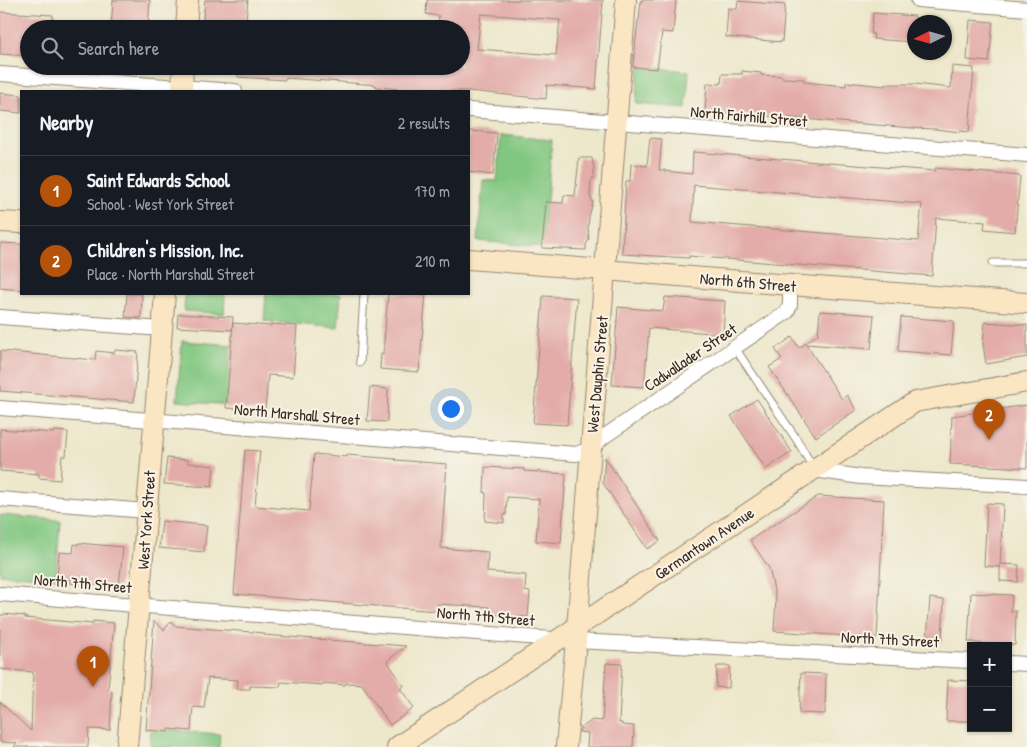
<!DOCTYPE html>
<meta charset="utf-8">
<style>
:root{--surface:#171b24;--page:#242831;--text:#f1f3f6;--muted:#9ea1a6;--line:#363941;--accent:#b45309}
body{margin:0;font-family:"Patrick Hand",sans-serif;background:var(--page);color:var(--text)}
.controls{position:absolute;right:15px;bottom:15px;display:grid;overflow:hidden;border-radius:0px;box-shadow:0 1px 4px #0004}
.controls button{width:45px;height:45px;display:grid;place-items:center;padding:0;border:0;border-bottom:1px solid var(--line);background:var(--surface);color:var(--text);font:25px sans-serif}
.compass{position:absolute;left:907px;top:15px;width:45px;height:45px;border-radius:50%;background:var(--surface);box-shadow:0 1px 4px #0004;rotate:265deg}
.you{position:absolute;left:450px;top:408px;width:18px;height:18px;margin:-12px;border:4px solid #fff;border-radius:50%;background:#1a73e8;box-shadow:0 0 0 8px #1a73e833}
.badge{display:grid;place-items:center;width:32px;height:32px;border-radius:50%;background:var(--accent);color:#fff;font-size:16px;font-weight:700}
.pin{position:absolute;translate:-50% -41px;filter:drop-shadow(0 1px 2px #0008)}
.pin::after{content:'';position:absolute;top:26px;width:18px;height:15px;background:inherit;clip-path:polygon(0 0,100% 0,50% 100%)}
.list{margin:0;padding:0;list-style:none}
h2{display:flex;justify-content:space-between;align-items:center;height:65px;margin:0;padding:0 20px;font-size:21px}
h2 small{font-size:16px;font-weight:400;color:var(--muted)}
.list li{display:grid;grid-template-columns:32px 1fr auto;gap:15px;align-items:center;box-sizing:border-box;height:70px;padding:0 20px;border-top:1px solid var(--line)}
.list b{display:block;font-size:19px;white-space:nowrap}
.list p{margin:0;font-size:16px;white-space:nowrap;color:var(--muted)}
.list em{font-size:16px;font-style:normal;color:var(--muted)}
.icon{flex:none;width:28px;height:28px;fill:none;stroke:currentColor;stroke-width:2;stroke-linecap:round;stroke-linejoin:round}
.map{position:relative;flex:none;width:1027px;height:747px;overflow:hidden}
.search{position:absolute;background:var(--surface);box-shadow:0 1px 4px #0004;left:20px;top:20px;width:450px;height:55px;display:flex;align-items:center;gap:12px;box-sizing:border-box;padding:0 18px;border-radius:28px;color:var(--muted);font-size:19px}
.panel{position:absolute;background:var(--surface);box-shadow:0 1px 4px #0004;left:20px;top:90px;width:450px;height:205px;border-radius:0px}
.map>svg:first-child{display:block}
.green{fill:#82c781;stroke:#5e7850}
.building{fill:#e3aca9;fill-rule:evenodd}
.lines{fill:none;stroke-linecap:round;stroke-linejoin:round}
.lane-casing{stroke:#948874;stroke-width:9}
.street-casing{stroke:#948874;stroke-width:16}
.secondary-casing{stroke:#948874;stroke-width:22}
.lane{stroke:#fff;stroke-width:7}
.street{stroke:#fff;stroke-width:14}
.secondary{stroke:#fbe6c3;stroke-width:20}
.labels{text-anchor:middle;dominant-baseline:central;stroke-width:4;stroke-linejoin:round;paint-order:stroke}
.street-label{font-size:16px;fill:#3b2a1e;stroke:#f7f3e8}
</style>
<div class="map">
<svg width="1027" height="747" viewBox="0 0 1027 747">
<rect width="100%" height="100%" fill="#f7f3e8"/>
<filter id="ink" filterUnits="userSpaceOnUse"><feTurbulence type="fractalNoise" baseFrequency=".02" numOctaves="2"/><feDisplacementMap in="SourceGraphic" scale="10" xChannelSelector="R" yChannelSelector="G"/><feConvolveMatrix kernelMatrix="1 2 1 2 8 2 1 2 1" color-interpolation-filters="sRGB"/></filter>
<filter id="wash" filterUnits="userSpaceOnUse"><feTurbulence type="fractalNoise" baseFrequency=".0096" numOctaves="4" result="noise"/><feDisplacementMap in="SourceGraphic" scale="20" xChannelSelector="R" yChannelSelector="G"/><feGaussianBlur stdDeviation="1.12" result="paint"/><feColorMatrix in="noise" values="0 0 0 0 0 0 0 0 0 0 0 0 0 0 0 0 0 1.4 0 .05"/><feComposite in="paint" operator="in"/></filter>
<g filter="url(#wash)">
<rect width="100%" height="100%" fill="#ede7cb"/>
<g class="green">
<path d="M639,67L689,71L686,108L636,104Z"/>
<path d="M501,135L552,140L543,247L478,241L483,180L497,181Z"/>
<path d="M185,294H225L224,314L184,311Z"/>
<path d="M266,294H341L338,328L264,321Z"/>
<path d="M182,341L233,345L229,405L177,401Z"/>
<path d="M0,515L60,520L56,578L0,574Z"/>
<path d="M151,729L220,734L219,747H150Z"/>
</g>
<g id="blocks">
<g class="building">
<path d="M113,0H150L148,29H111Z"/>
<path d="M205,0H248L245,29H202Z"/>
<path d="M427,0H603L596,89L547,85L546,99L469,91H424L376,87V85L341,82L285,78V80L238,77V66H461V25L438,23L439,16L426,14ZM481,14L560,20L556,55L477,49Z"/>
<path d="M641,0H676L673,33L662,32L657,69L633,67L638,20H639Z"/>
<path d="M738,1L785,5L782,42L726,37L728,8L737,9Z"/>
<path d="M0,12L53,15L52,29H29V56L0,54Z"/>
<path d="M873,13L915,16L913,42L873,39L874,34H871Z"/>
<path d="M970,20L993,22L989,62L967,60Z"/>
<path d="M952,66L974,68L969,132L960,131V132L935,129L913,128L705,111L707,83L721,84L722,74H742V71L761,73V75L782,76V78L804,79V82L846,86V82L885,86V84H915L951,88Z"/>
<path d="M0,93L21,95V113L0,111Z"/>
<path d="M469,131L497,133L493,175L469,172Z"/>
<path d="M650,138L662,139L659,170H665V171L692,174L693,152L842,164L935,171V168L1020,176L1015,232L984,229L985,222L936,218L932,276L689,256V258L622,254L626,181H630L631,164L647,166ZM694,185L922,204L918,241L692,222Z"/>
<path d="M579,158H592L594,169V176L591,181L590,196L593,202L589,217L588,228L589,239L586,245V250L542,248L546,202L563,203L564,195L575,196Z"/>
<path d="M0,243L21,244V290L0,288Z"/>
<path d="M127,294H142L141,318L125,317Z"/>
<path d="M388,294H426L419,372L380,369L381,354H383Z"/>
<path d="M543,296L577,298L567,425L533,423Z"/>
<path d="M665,297L725,301L723,334L649,328L644,387L612,385L618,307L663,311Z"/>
<path d="M820,311L874,315L871,349L806,344L842,399L847,395L856,410L816,437L769,367L782,359L775,349L792,337L799,348L818,334Z"/>
<path d="M178,314L233,317L232,330L177,327Z"/>
<path d="M901,317L954,321L951,355L898,351Z"/>
<path d="M985,322L1027,325V357L986,364L983,344Z"/>
<path d="M233,323L271,326V324L297,326L293,377L268,375L265,411L226,408Z"/>
<path d="M115,350L138,352L134,402L0,391V351L95,360L96,351L114,353Z"/>
<path d="M370,387L388,389L387,422L367,421Z"/>
<path d="M757,399L792,452L766,469L731,416Z"/>
<path d="M1027,405V468L950,464L952,416Z"/>
<path d="M0,429L54,433L55,431L68,432L66,456H62L60,480L39,478V474L0,471Z"/>
<path d="M245,450L260,451L255,506L309,511L314,454L347,457V455L396,459L395,460L447,464L441,548L488,552L487,572L526,575L525,591L530,592L528,617L488,614L489,607L437,604L436,611L234,594Z"/>
<path d="M605,457L660,541L647,549L603,483Z"/>
<path d="M167,458L188,460V463L214,466L212,487L164,484Z"/>
<path d="M485,467L524,469V471L566,474L561,543L536,541L539,499L507,497L506,515H504V523L485,521L486,493H484Z"/>
<path d="M818,496L884,500L877,638L774,631L776,599L769,568L750,540Z"/>
<path d="M987,503L1003,504L1000,567L984,566Z"/>
<path d="M162,521L204,525V526H207L204,552L159,548Z"/>
<path d="M78,543L123,547L119,587L70,583V580L57,578L59,552L73,553L74,544L78,545Z"/>
<path d="M1000,564L1019,565L1018,582L1000,581Z"/>
<path d="M971,593L1012,595L1011,611H1016L1015,645L975,643V642H968Z"/>
<path d="M930,598L944,600L942,641L927,640Z"/>
<path d="M4,614L25,616V618L93,624V621L114,623L108,689L112,690L110,730L89,729L88,747H14L17,743L0,742V702L31,731L33,672L0,669V615H4Z"/>
<path d="M154,621L164,630L171,621L175,626L264,633V635L406,646L387,661L404,686L400,688L414,708L390,725L362,684L347,683L345,685L323,683V685L281,682L280,687L250,686V689H237L238,680L208,678L204,708L193,707L191,731L169,729V732L146,730Z"/>
<path d="M606,663L622,664L619,723H622V725L634,726L633,747H587L588,733L579,732L580,729L592,720L602,721Z"/>
<path d="M717,666H730L729,688L716,687Z"/>
<path d="M801,673L826,674L825,714L799,713Z"/>
<path d="M948,680L971,681V721H946Z"/>
</g>
</g>
</g>
<g filter="url(#ink)">
<use href="#blocks" fill-opacity="0" stroke="#948874" stroke-width="1"/>
<g class="lines">
<defs>
<g id="lane">
<path d="M993,263H1027V261"/>
<path d="M735,348L797,440L814,469"/>
<path d="M360,362L364,294"/>
</g>
<g id="street">
<path d="M918,0L1027,9"/>
<path d="M0,74L235,91"/>
<path d="M469,110L1027,155"/>
<path d="M0,317L162,329"/>
<path d="M0,408L576,454L591,449L602,438L787,312L790,305V285"/>
<path d="M815,470L861,477L1027,486"/>
<path d="M0,499L146,511"/>
<path d="M0,594L576,641L971,661"/>
<path d="M1008,663L1027,664"/>
</g>
<g id="secondary">
<path d="M186,29L188,0"/>
<path d="M182,91L183,66"/>
<path d="M0,222L21,223"/>
<path d="M469,259L790,285L1027,303"/>
<path d="M127,747L165,294"/>
<path d="M397,747L915,402L1027,382"/>
<path d="M566,747L576,641L626,0"/>
</g>
</defs>
<use href="#lane" class="lane-casing"/>
<use href="#street" class="street-casing"/>
<use href="#secondary" class="secondary-casing"/>
<use href="#lane" class="lane"/>
<use href="#street" class="street"/>
<use href="#secondary" class="secondary"/>
</g>
</g>
<g class="labels">
<g class="street-label">
<text transform="translate(749 116) rotate(5)">North Fairhill Street</text>
<text transform="translate(748 282) rotate(5)">North 6th Street</text>
<text transform="translate(690 357) rotate(-34)">Cadwallader Street</text>
<text transform="translate(597 374) rotate(-85)">West Dauphin Street</text>
<text transform="translate(297 414) rotate(5)">North Marshall Street</text>
<text transform="translate(146 520) rotate(-86)">West York Street</text>
<text transform="translate(704 543) rotate(-34)">Germantown Avenue</text>
<text transform="translate(83 583) rotate(5)">North 7th Street</text>
<text transform="translate(486 616) rotate(5)">North 7th Street</text>
<text transform="translate(890 639) rotate(3)">North 7th Street</text>
</g>
</g>
</svg>
<div class="controls">
<button>+</button>
<button>−</button>
</div>
<svg class="compass" viewBox="-18 -18 36 36"><path d="M0-13l5 13h-10z" fill="#e53935"/><path d="M0 13l5-13h-10z" fill="#9ea1a6"/></svg>
<div class="you"></div>
<div class="pin badge" style="left:93px;top:687px">1</div>
<div class="pin badge" style="left:989px;top:440px">2</div>
<div class="search"><svg class="icon" aria-label="search" viewBox="0 0 24 24"><circle cx="10" cy="10" r="6"/><path d="M15 15l6 6"/></svg>Search here</div>
<section class="panel">
<h2>Nearby<small>2 results</small></h2>
<ul class="list">
<li><span class="badge">1</span><div><b>Saint Edwards School</b><p>School · West York Street</p></div><em>170 m</em></li>
<li><span class="badge">2</span><div><b>Children's Mission, Inc.</b><p>Place · North Marshall Street</p></div><em>210 m</em></li>
</ul>
</section>
</div>
